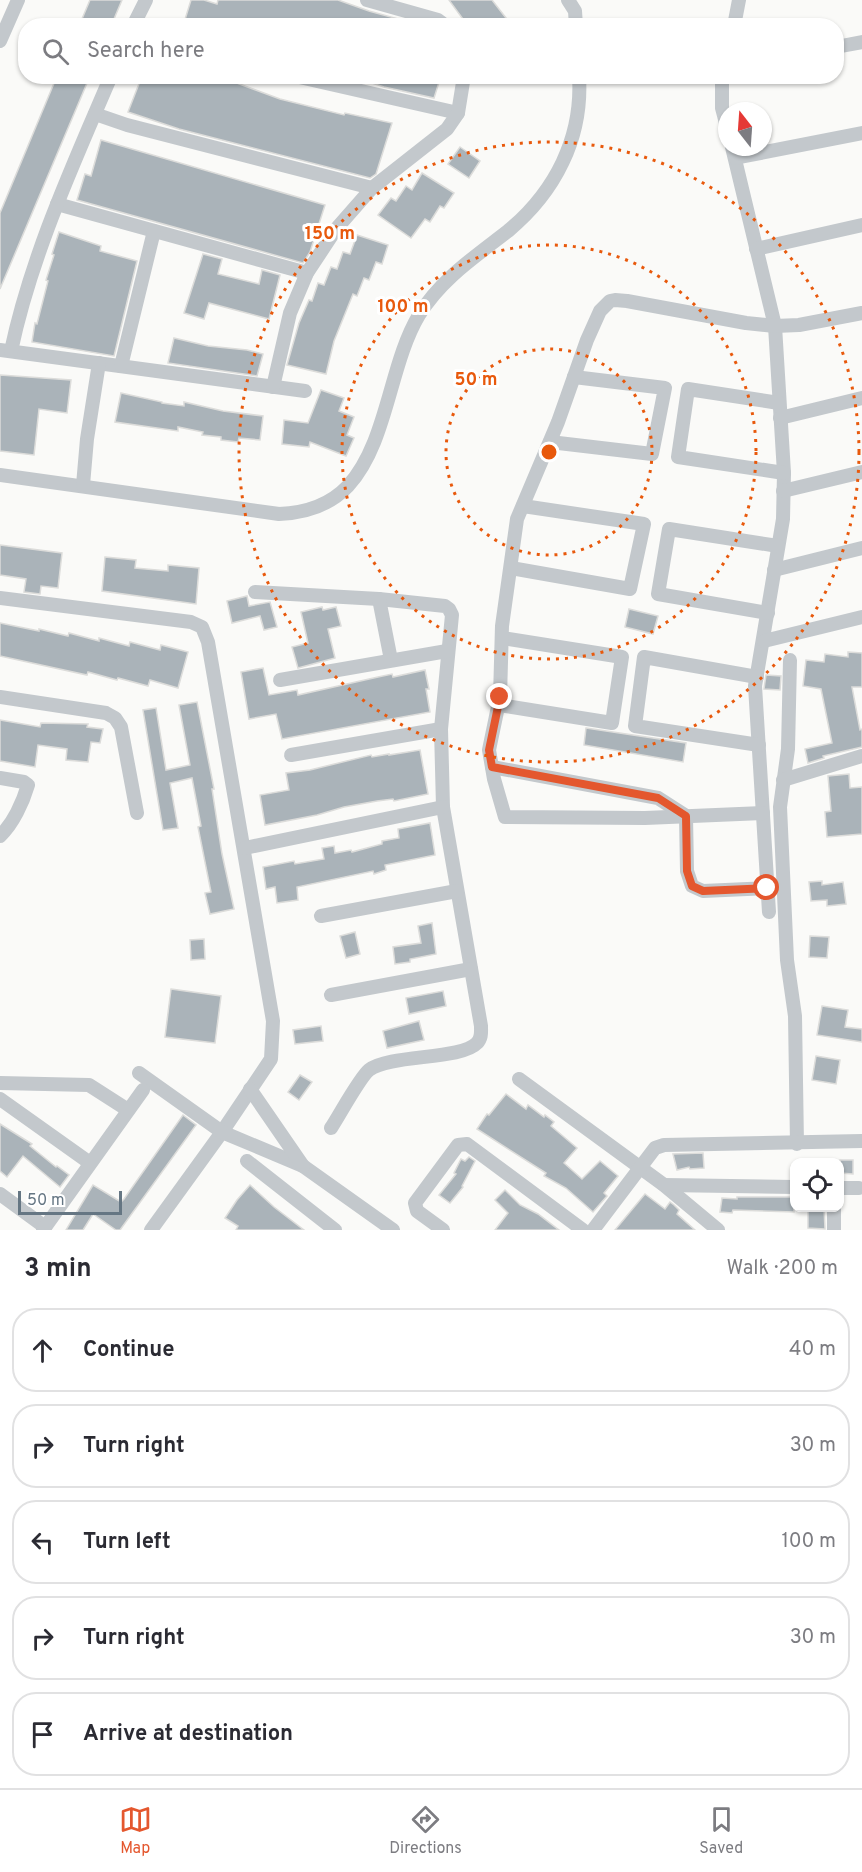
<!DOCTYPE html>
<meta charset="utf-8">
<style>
:root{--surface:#fff;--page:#f2f2f3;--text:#2b2b33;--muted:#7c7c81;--line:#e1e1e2;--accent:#e4572e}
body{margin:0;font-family:Overpass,sans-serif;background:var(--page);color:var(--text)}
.controls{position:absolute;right:18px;bottom:18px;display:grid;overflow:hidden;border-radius:12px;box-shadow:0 2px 4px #0004}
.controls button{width:54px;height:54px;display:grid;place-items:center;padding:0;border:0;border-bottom:2px solid var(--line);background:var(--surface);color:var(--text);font:30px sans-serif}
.compass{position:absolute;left:718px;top:102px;width:54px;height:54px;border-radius:50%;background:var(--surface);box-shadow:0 2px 4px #0004;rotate:343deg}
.scale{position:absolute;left:18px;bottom:15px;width:104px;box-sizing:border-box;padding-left:6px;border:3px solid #657683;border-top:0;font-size:16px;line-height:21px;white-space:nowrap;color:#657683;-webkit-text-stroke:4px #fff;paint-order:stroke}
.stop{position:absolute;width:18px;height:18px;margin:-14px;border:4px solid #e4572e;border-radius:50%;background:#fff}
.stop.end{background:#e4572e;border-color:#fff;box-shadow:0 2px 6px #0008}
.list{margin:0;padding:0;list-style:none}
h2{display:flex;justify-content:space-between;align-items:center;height:78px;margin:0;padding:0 24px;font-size:26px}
h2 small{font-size:20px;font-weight:400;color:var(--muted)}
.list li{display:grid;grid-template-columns:39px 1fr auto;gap:18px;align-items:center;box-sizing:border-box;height:84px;margin:0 12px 12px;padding:0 12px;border:2px solid var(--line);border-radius:24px}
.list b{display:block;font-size:22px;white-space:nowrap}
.list em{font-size:20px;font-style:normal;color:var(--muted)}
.icon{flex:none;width:33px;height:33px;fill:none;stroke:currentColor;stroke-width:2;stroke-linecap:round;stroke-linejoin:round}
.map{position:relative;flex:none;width:862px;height:1230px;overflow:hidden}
.search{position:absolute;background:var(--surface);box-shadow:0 2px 4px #0004;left:18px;right:18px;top:18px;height:66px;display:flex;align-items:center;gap:15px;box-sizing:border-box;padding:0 21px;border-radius:24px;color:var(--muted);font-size:22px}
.sheet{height:558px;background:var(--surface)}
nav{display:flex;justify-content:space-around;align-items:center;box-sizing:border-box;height:84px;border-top:2px solid var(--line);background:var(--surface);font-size:16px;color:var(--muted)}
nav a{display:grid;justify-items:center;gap:3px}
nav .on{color:var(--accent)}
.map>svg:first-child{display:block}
.building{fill:#aab3b9;stroke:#dcdcda;stroke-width:1.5}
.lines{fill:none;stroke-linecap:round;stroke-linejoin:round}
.minor{stroke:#c3c8cc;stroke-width:14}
.route{stroke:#e4572e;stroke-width:8}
.ring{fill:none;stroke:#e8590c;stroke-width:3;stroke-dasharray:3 6}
.centre{fill:#e8590c;stroke:#fff;stroke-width:3}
.ring-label{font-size:18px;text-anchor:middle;font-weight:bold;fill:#e8590c;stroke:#fff;stroke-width:6;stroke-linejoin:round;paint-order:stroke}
</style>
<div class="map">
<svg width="862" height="1230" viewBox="0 0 862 1230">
<rect width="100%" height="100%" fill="#fafaf8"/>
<g class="building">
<path d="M90,0H122L111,26H79Z"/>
<path d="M191,0H204L217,4L218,0H338L369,11L409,22V26H183Z"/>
<path d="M449,0H492L506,18L504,20L507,26H468Z"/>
<path d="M57,76H90L0,289V213Z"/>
<path d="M142,76H218L280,99L344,115L345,113L392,123L376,174L370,178L179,129L128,112Z"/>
<path d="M363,76H441L434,98L384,87L363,80Z"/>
<path d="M101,140L325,205L310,252L303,263L77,200L85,174L91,176Z"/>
<path d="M460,147L480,161L469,178L448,164Z"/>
<path d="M422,173L454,193L444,208L440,206L430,222L425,219L411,238L378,215L391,198L396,201L406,186L412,190Z"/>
<path d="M59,232L101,246L100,251L137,261L114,356L32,342L35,323L37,324L48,281L46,280L54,255L52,254Z"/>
<path d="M357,235L388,245L382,264L376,262L369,280L364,278L357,296L353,294L334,341L326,374L287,365L299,323L309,300L312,301L318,283L324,285L331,267L337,269L343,252L350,254Z"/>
<path d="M203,254L222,259L218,274L259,284L262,270L280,275L269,319L209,303L204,319L184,313Z"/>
<path d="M174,338L208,346L247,350L263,354L257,376L168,363Z"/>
<path d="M0,375L71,380L67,413L39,409L34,455L0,451Z"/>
<path d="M321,390L344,398L339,411L354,417L347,435L354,438L346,456L310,442L309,447L282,444L284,420L308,423Z"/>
<path d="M121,393L162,402V403L184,406V402L223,411L263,416L260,440L239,438L238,442L221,440V437L202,435L203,432L178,427V431L115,422Z"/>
<path d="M0,545L62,553L58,588L41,586L40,594L24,592L26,579L0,575Z"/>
<path d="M105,557L136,560L135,568L168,571V565L199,568L196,604L102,591Z"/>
<path d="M247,596L249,606L270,602L277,627L264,630L260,616L232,623L227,601Z"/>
<path d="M322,607L323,610L336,607L341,626L328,629L335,658L298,668L292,647L308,643L301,612Z"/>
<path d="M629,609L658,616L653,634L625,627Z"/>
<path d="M0,623L39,631V629L68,636L69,633L99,641V638L129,646L130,642L160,650L161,645L188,652L178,688L150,680L148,686L118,678L117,680L88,672L87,675L0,656Z"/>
<path d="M848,652L862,653V687H852L860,730L862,729V747L823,756L824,758L808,763L805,749L832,743L821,689L803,686L806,660L824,662L825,654L848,657Z"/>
<path d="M263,668L269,695L297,690L298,695L378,677L392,674L393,677L425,670L429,689H426L430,712L282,739L276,714L249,719L241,672Z"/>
<path d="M766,675L781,676L780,690L764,689Z"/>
<path d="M197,702L214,789H212L222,854L234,909L210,914L205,893L211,892L198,827L201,826L192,778L170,783L178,828L163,830L143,710L156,708L166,770L190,765L179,705Z"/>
<path d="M0,720L40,727L41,723L88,724L87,727L103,729L100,743L91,742L88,762L66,760L67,749L38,745L35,767L0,761Z"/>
<path d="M586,728L686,743L683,762L584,745Z"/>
<path d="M420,750L428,794L394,801L393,799L377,801L344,807L317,815L265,825L260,795L289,790L286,773L310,770L371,755L372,757L389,754V755Z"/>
<path d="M849,774L850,788L862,787V834L827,837L825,812L831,811L828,776Z"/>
<path d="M430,823L435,855L385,865L386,870L374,874L373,871L297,887L298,900L277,903L275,887L266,889L263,867L294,861L295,864L324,859L322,848L334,846L335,853L351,850L352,852L382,844V841L399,838L398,829Z"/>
<path d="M822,881V885L843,882L846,904L827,906V900L811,901L809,882Z"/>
<path d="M432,923L436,954L410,959V962L395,964L393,947L421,943L418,926Z"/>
<path d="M355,932L360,954L346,958L340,936Z"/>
<path d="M810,936L829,937L827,958L809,957Z"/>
<path d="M204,939L205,959L191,960L190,940Z"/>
<path d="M171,989L221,996L215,1043L165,1037Z"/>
<path d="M443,991L446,1006L409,1014L406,998Z"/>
<path d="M822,1006L848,1010L845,1027L862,1029V1042L817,1035Z"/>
<path d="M419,1021L424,1040L387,1048L383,1031Z"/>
<path d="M321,1026L323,1041L295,1044L293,1030Z"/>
<path d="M816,1056L840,1060L836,1084L812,1080Z"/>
<path d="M300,1075L312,1082L299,1100L288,1092Z"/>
<path d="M506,1094L526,1109L528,1105L544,1117L545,1115L554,1122L551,1126L577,1148L564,1163L582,1179L600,1161L618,1176L604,1193L607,1196L593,1212L566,1188L544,1176L546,1173L477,1129L487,1114L489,1115Z"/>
<path d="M183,1115L196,1125L120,1230H116L93,1214L83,1230H66L93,1185L121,1202L124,1199Z"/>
<path d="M0,1124L32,1144L30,1146L56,1167L57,1166L69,1175L60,1187L23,1156L7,1177L0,1171Z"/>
<path d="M703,1153L704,1168L690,1169L689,1167L677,1170L673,1154Z"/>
<path d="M469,1157L475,1161L462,1186L463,1187L450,1203L439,1195L456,1174L454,1173L461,1159L465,1161Z"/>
<path d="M840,1160H853V1174L840,1173Z"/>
<path d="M250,1185L274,1207L304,1230H236L238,1226L225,1218L237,1200Z"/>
<path d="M505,1190L520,1205L538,1214L559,1230H495L508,1213L495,1200Z"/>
<path d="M645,1194L665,1209L670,1202L674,1205L679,1210L677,1214L695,1230H615Z"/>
<path d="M737,1197H794V1212L733,1210L732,1213L720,1212L722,1198L737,1199Z"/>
<path d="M808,1208H824L825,1229L808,1228Z"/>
</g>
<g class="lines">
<g class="minor">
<path d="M367,0L438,20L446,26"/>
<path d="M568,0L575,11L576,26"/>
<path d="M133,26L146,0"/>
<path d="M734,26L739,0"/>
<path d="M0,41L18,0"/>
<path d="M836,47L862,42"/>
<path d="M295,76L458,113"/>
<path d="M722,76V108L727,127"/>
<path d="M95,114L127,125L372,188"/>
<path d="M732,147L775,326L784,473L783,519L755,686L769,912"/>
<path d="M735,158L862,133"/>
<path d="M57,204L307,273"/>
<path d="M756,249L862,225"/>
<path d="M0,350L305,391"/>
<path d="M11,351C31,256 73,165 111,76"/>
<path d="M121,366L154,231"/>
<path d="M273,387L290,313L307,273L336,229L372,188L447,129L458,113L464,76"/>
<path d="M779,403L688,389L678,457L784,473"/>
<path d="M780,418L862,398"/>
<path d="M550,442L652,454L665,388L574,377"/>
<path d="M0,475L279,514C304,513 330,505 348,486C388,442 389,365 419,315C441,279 476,256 508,231C555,192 583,138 579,76"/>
<path d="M83,485L87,439L99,363"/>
<path d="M783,491L862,472"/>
<path d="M511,568L630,589L644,524L523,506"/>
<path d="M774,570L862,548"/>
<path d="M255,592L379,599L445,606L449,609L452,615L441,729L443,807L481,1026C481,1032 482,1038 477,1043C461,1060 390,1054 369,1070C360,1077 339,1116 331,1128"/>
<path d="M0,598L191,622L202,627L208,642L273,1021L271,1059L222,1132L151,1230"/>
<path d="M379,599L391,660"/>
<path d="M768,613L658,594L669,529L778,546"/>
<path d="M764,641L862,617"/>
<path d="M790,660L788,749L780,807L787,960L795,1016L797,1144"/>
<path d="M757,677L644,657L635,726L759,745"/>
<path d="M280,680L447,651"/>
<path d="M0,697L106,713L115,718L121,727L137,813"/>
<path d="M499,705L612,723L622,657L502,638"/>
<path d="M291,755L441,729"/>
<path d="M492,767L658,798L686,816L687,871L692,886L703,891L767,888"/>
<path d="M0,778L24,782L28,785C23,802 13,824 0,836"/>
<path d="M783,780L862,756"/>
<path d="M763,813L645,818L505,817L494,779L489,750L500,697L502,626L517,519L558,422L587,340L600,311L610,301L615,300L627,301L746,323L775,326L799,325L862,313"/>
<path d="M245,848L443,807"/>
<path d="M321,916L457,891"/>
<path d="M331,995L471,969"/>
<path d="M139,1073L222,1132L303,1166L393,1230"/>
<path d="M519,1079L664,1185L718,1230"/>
<path d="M0,1083L89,1085L128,1110"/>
<path d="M250,1089L303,1166"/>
<path d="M0,1099L90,1163"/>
<path d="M247,1161L335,1230"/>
<path d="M664,1185L794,1187"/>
<path d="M840,1188H859"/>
<path d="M0,1194L45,1227"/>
<path d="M43,1230L143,1090"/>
<path d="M443,1230L417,1211L415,1203L458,1145L467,1144L583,1230"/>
<path d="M593,1230L655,1148L664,1145L862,1141"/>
<path d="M834,1230V1208"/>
</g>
</g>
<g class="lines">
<path class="route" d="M500,697L489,750L492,767L658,798L686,816L687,871L692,886L703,891L767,888"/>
</g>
<g class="ring">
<circle cx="549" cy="452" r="103"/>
<circle cx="549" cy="452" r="207"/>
<circle cx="549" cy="452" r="310"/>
</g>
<circle cx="549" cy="452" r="9" class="centre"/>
<g class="ring-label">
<text x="330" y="239">150 m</text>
<text x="403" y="312">100 m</text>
<text x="476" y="385">50 m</text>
</g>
</svg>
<div class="controls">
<button><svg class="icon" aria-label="locate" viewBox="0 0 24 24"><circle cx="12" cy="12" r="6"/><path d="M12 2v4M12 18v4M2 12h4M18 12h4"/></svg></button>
</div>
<svg class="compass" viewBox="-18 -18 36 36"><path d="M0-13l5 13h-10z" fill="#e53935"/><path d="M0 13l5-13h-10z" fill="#7c7c81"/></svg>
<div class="scale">50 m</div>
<div class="stop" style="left:767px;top:888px"></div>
<div class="stop end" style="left:500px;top:697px"></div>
<div class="search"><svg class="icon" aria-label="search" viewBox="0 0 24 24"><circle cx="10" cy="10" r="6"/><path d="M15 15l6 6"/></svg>Search here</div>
</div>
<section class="sheet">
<h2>3 min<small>Walk · 200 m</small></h2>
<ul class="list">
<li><svg class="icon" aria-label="ahead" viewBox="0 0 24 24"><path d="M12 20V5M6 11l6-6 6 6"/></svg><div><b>Continue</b></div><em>40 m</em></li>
<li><svg class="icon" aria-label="right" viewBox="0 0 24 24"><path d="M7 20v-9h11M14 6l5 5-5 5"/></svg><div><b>Turn right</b></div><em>30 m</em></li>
<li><svg class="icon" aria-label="left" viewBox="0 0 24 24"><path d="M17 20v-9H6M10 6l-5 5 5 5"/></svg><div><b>Turn left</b></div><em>100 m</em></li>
<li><svg class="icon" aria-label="right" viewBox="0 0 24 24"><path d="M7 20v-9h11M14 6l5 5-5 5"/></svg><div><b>Turn right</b></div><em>30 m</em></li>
<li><svg class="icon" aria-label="arrive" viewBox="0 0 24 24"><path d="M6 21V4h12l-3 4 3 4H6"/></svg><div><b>Arrive at destination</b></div></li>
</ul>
</section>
<nav>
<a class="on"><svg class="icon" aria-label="map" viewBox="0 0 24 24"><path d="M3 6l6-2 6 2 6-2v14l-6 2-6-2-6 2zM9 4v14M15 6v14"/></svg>Map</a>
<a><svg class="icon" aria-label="directions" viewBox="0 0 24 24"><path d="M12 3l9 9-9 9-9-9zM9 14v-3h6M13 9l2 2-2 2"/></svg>Directions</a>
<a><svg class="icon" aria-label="saved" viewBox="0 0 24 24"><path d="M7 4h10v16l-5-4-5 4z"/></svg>Saved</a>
</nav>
